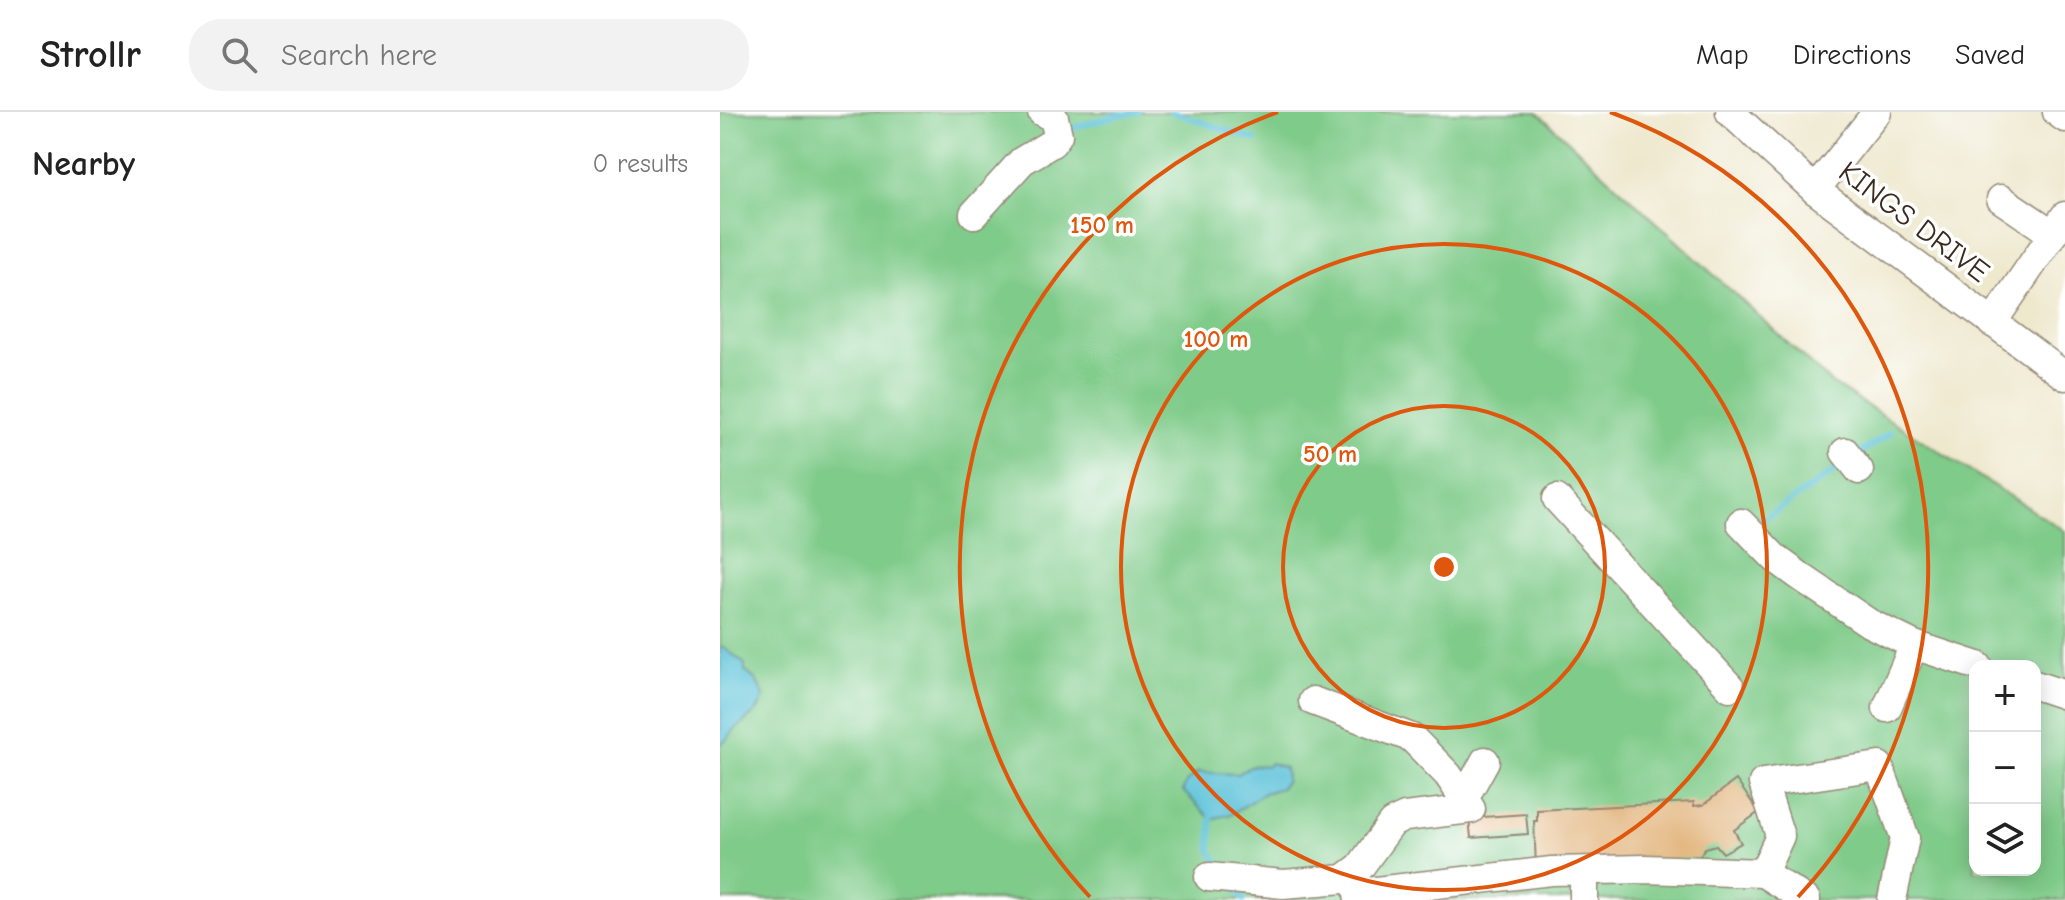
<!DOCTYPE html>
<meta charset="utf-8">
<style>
:root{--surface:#fff;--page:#f2f2f2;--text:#222;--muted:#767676;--line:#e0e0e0}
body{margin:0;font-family:"Comic Neue",sans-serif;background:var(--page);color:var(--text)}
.controls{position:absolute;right:24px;bottom:24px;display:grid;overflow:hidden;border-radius:16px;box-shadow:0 4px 20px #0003}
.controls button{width:72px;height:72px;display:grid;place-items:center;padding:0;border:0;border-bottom:2px solid var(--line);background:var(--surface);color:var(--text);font:40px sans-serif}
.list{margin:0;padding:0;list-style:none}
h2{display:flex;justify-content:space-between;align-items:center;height:104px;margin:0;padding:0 32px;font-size:34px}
h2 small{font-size:26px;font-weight:400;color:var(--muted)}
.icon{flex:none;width:44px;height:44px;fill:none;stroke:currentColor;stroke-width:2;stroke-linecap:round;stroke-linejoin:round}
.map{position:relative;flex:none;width:1345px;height:788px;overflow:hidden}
header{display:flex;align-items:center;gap:48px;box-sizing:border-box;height:112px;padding:0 40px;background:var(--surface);border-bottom:2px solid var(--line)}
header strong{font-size:38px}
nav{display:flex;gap:44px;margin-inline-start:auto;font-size:28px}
.search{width:560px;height:72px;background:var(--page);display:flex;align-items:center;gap:20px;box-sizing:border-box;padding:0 28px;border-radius:32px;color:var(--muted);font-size:30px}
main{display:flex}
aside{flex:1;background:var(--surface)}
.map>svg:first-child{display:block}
.green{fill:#7fcb89;stroke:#5d7a54;stroke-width:2;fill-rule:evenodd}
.water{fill:#5ac1d8;stroke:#4a767b;stroke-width:2}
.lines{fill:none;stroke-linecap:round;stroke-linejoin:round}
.stream{stroke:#5ac1d8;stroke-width:6}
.building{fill:#e1b279}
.minor-casing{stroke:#948976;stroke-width:31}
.minor{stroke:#fff;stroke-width:28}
.ring{fill:none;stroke:#df570d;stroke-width:4}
.labels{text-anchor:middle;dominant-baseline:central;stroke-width:7;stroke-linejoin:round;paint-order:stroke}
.street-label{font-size:30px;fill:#3b2a1e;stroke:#fff}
.centre{fill:#df570d;stroke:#fff;stroke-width:4}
.ring-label{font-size:24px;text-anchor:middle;font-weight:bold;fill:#df570d;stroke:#fff;stroke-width:7;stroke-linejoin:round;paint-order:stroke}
</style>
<header>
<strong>Strollr</strong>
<div class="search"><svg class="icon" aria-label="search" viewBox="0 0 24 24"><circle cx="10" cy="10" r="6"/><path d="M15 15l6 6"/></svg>Search here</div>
<nav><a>Map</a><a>Directions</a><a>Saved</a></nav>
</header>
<main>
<aside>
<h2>Nearby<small>0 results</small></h2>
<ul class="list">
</ul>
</aside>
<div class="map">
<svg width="1345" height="788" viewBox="0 0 1345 788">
<rect width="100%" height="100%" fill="#fff"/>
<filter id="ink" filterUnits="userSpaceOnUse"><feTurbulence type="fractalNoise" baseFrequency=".0125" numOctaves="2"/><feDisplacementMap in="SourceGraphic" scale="16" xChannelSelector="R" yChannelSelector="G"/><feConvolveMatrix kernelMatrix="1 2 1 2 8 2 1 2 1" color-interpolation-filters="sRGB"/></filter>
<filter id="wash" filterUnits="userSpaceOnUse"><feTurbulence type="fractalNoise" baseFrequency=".006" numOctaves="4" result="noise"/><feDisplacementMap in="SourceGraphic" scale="32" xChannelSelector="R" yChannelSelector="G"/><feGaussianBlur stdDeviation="1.8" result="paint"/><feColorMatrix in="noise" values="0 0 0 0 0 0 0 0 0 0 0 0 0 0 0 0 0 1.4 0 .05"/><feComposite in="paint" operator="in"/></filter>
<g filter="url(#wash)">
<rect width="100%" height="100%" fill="#eee8cd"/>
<path class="green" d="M0,0H817L1110,270L1345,419V788H0ZM1255,554H1315V758H1255Z"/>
<g class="water">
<path d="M3,535L25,552V559L36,568L44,584C40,600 30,604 19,614C11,620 8,628 0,633V536Z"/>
<path d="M550,651L565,656L566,668L561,676L544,681L512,702L491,707L463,679L466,670L478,660L517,662C529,656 532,651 547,654Z"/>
</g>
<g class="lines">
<g class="stream">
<path d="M452,0L535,28"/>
<path d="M353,16L394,4L418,0"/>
<path d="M1137,343L1170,321"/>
<path d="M1035,413L1125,352"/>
<path d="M491,707V739L502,756"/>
<path d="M515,775L524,788"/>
</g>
</g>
<g id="blocks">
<g class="building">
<path d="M1016,668L1039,700L1014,718L1021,731L1003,741L996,733L985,736L978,746L816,754L814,709H817V698L974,690V694L983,693Z"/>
<path d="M806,702L808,722L751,726L749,706Z"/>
</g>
</g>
</g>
<g filter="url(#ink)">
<use href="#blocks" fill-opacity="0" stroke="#948976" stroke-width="2"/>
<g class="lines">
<defs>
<g id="minor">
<path d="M1010,0L1095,78L1345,264"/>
<path d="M1337,0L1345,6"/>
<path d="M1095,78L1157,0"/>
<path d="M1281,87L1333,122"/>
<path d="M254,102L302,49L332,31L338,23L334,6L322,0"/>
<path d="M1272,211L1345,104"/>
<path d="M1125,340L1139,358"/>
<path d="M837,387L1010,575"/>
<path d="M1021,411L1055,446L1081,465L1149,511L1194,533"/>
<path d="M1315,573L1345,583"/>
<path d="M1167,596L1194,533L1258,554"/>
<path d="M744,687L765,649"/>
<path d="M864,759V788"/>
<path d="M489,765L563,772L624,767L640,755L672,711L685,705L751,697L728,663L692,626L593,589"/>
<path d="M639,788L638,781L832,759L925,757L1043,761"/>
<path d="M1086,788L1043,761L1060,724L1043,671L1159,654L1185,726L1172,788"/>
</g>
</defs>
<use href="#minor" class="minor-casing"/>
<use href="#minor" class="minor"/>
</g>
</g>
<g class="ring">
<circle cx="724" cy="455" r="161"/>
<circle cx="724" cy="455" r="323"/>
<path d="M370 785A484 484 0 0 1 558 0M890 0A484 484 0 0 1 1078 785"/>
</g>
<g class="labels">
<g class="street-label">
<text transform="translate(1194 110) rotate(37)">KINGS DRIVE</text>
</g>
</g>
<circle cx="724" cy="455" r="12" class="centre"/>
<g class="ring-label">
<text x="382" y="121">150 m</text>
<text x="496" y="235">100 m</text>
<text x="610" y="350">50 m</text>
</g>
</svg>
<div class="controls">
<button>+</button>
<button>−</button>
<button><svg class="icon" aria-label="layers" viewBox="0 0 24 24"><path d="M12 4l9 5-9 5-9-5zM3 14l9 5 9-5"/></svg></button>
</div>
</div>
</main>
